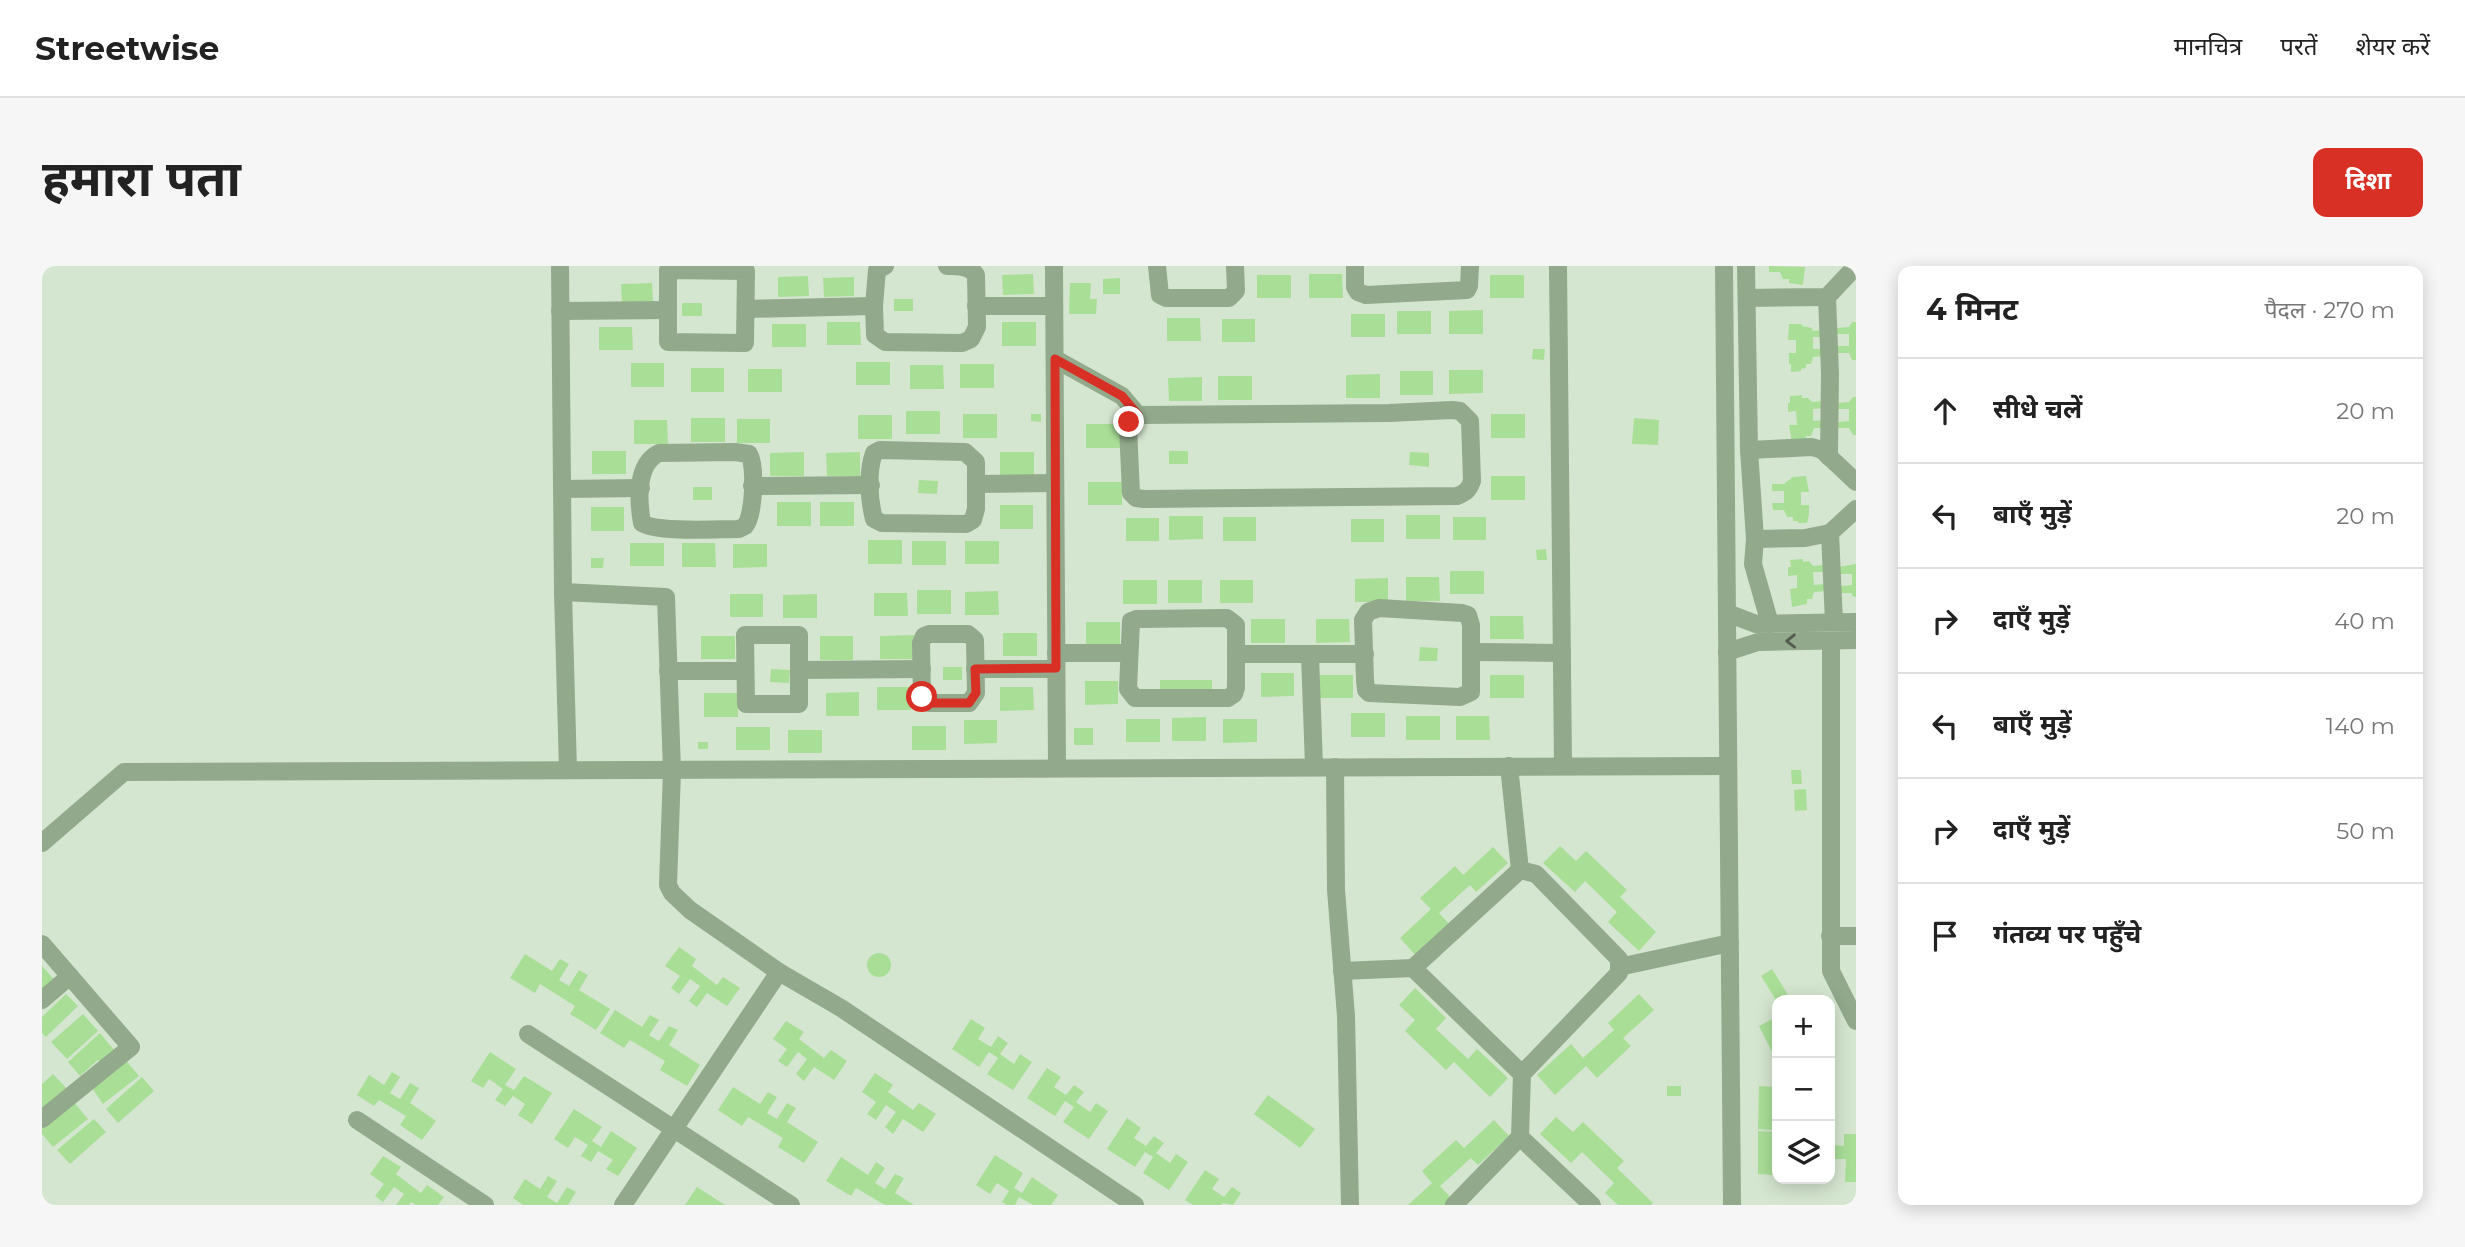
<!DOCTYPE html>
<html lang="hi">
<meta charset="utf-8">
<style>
:root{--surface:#fff;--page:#f6f6f6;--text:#222;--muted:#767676;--line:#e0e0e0;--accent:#d93025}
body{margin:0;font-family:Montserrat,"Noto Sans Devanagari",sans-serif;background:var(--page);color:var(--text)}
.controls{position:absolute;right:21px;bottom:21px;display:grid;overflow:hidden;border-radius:14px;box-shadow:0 4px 18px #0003}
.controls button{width:63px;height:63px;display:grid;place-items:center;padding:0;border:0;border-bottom:2px solid var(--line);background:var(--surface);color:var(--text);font:35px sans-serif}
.stop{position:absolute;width:21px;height:21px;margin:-16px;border:5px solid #d93025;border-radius:50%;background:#fff}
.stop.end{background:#d93025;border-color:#fff;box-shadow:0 2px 7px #0008}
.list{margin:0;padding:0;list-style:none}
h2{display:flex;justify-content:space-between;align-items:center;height:91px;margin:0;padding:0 28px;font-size:30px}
h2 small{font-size:23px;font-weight:400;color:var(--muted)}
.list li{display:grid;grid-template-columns:46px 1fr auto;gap:21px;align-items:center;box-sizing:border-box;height:105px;padding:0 28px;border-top:2px solid var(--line)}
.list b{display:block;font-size:26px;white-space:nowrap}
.list em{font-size:23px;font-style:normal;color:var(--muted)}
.icon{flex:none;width:38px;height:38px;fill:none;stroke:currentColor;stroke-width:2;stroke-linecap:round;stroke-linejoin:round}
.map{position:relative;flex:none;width:1814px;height:939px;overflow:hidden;border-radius:14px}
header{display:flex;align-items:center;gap:42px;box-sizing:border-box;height:98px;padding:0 35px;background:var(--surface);border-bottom:2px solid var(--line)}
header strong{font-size:33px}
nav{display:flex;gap:38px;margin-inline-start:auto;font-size:24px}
.intro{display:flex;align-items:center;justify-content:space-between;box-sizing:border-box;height:168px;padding:0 42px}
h1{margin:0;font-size:49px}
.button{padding:18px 32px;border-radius:14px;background:var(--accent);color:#fff;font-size:24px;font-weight:700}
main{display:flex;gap:42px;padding:0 42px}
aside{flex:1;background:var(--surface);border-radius:14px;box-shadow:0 4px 18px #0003}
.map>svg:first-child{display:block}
.building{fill:#a9de97}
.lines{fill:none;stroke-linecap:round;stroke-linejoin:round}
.minor{stroke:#92a98b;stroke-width:18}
.oneway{stroke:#515c4d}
.route{stroke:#d93025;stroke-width:9}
</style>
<header>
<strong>Streetwise</strong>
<nav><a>मानचित्र</a><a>परतें</a><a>शेयर करें</a></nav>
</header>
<div class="intro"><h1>हमारा पता</h1><a class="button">दिशा</a></div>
<main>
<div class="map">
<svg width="1814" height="939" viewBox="0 0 1814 939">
<rect width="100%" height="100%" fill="#d5e6d0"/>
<g class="building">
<path d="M1727,0L1763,1L1761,19L1747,17V13H1741L1738,6H1727Z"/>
<path d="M991,8L992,28L961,29L960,9Z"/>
<path d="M1267,8H1300L1301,32H1267Z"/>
<rect x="1215" y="9" width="34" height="23"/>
<rect x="1448" y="9" width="34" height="23"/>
<path d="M766,10L767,30L736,31V11Z"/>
<path d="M812,11V30L782,31L781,12Z"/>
<path d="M1078,12V28H1061V13Z"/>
<path d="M610,17L611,36L580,37L579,18Z"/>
<path d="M1028,17H1049L1048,33H1055L1054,48H1027Z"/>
<rect x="852" y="33" width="19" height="12"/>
<rect x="640" y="37" width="20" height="13"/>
<path d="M1441,44V68H1407V45Z"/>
<rect x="1355" y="45" width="34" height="23"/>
<rect x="1309" y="48" width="34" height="23"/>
<path d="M1125,52H1158L1159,75H1125Z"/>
<rect x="1180" y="53" width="33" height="23"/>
<path d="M785,56H818L819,79H785Z"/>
<rect x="960" y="56" width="34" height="24"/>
<path d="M1810,56H1814V94H1810L1807,87H1796L1795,80H1807V68H1795V62L1807,61Z"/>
<rect x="730" y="58" width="34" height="23"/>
<path d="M1747,58H1760V60L1770,62V65L1782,64V71H1771V83H1783V90L1771,91L1769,98H1764V102L1759,103V105L1749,106V98H1747V87H1754V74H1746Z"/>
<path d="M557,61H590L591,84H557Z"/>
<path d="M1491,83H1503L1502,94L1490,93Z"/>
<rect x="814" y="96" width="34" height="23"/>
<rect x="589" y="97" width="33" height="24"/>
<rect x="918" y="98" width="34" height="24"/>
<path d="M868,99H901L902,123H868Z"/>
<rect x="649" y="102" width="33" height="24"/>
<rect x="706" y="103" width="34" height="23"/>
<path d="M1407,104H1441V127L1407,128Z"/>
<rect x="1358" y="105" width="33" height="24"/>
<path d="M1338,108V132H1304V109Z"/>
<rect x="1176" y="110" width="34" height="24"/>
<path d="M1160,111V135H1127L1126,112Z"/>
<path d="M1760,129V132H1766L1770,136L1782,135L1783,142L1771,143V155L1783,154L1784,162H1772L1769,170H1764V174L1750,177L1747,159H1755L1754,145L1746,146V137H1748V130Z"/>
<path d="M1811,131H1814V169H1811L1807,162H1796V156L1807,155V143H1795V137L1807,136Z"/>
<rect x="864" y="145" width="34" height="23"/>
<rect x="921" y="148" width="34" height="24"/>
<path d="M989,148H999V156L989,155Z"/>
<rect x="1449" y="148" width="34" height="24"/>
<rect x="816" y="149" width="34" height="24"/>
<rect x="649" y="152" width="34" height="24"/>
<path d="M1592,152L1617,154L1616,179L1590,178Z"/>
<rect x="695" y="153" width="33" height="24"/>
<path d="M592,154H625L626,178H592Z"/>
<rect x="1044" y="158" width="34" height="24"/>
<rect x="550" y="185" width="34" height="23"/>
<rect x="1127" y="185" width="19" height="13"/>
<path d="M762,186V210H728V187Z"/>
<path d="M818,186V210H785L784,187Z"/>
<path d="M958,186H992V209L958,210Z"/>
<path d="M1368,186L1387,187V201L1367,199Z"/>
<rect x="1449" y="210" width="34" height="24"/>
<path d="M1764,210L1767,226H1759V239H1767V249L1765,257H1756V255H1751V251H1745L1742,244H1731L1730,237H1742V225H1730V218H1742L1751,211Z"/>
<path d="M877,214L896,215L895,228L876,227Z"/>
<rect x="1046" y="216" width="34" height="23"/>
<rect x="651" y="221" width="19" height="13"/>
<rect x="735" y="236" width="34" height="24"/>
<rect x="778" y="236" width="34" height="24"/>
<rect x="958" y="239" width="33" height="24"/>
<rect x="549" y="241" width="33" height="24"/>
<rect x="1364" y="249" width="34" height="24"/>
<path d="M1127,250H1161V273L1127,274Z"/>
<rect x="1181" y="251" width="33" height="24"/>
<rect x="1411" y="251" width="33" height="23"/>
<rect x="1084" y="252" width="33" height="23"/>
<rect x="1309" y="253" width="33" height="23"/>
<rect x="826" y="274" width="34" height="24"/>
<rect x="870" y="275" width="34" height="24"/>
<rect x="923" y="275" width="34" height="23"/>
<rect x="588" y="277" width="34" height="23"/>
<path d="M640,277H673L674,301H640Z"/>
<path d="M691,278H725V301L691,302Z"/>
<path d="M1504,283L1505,294H1495L1494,284Z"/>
<path d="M549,292H562L561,302H549Z"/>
<path d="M1761,293V296L1767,295L1771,300L1783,299V306H1771L1772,319L1783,318L1784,325L1772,326L1770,333H1765V338L1750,341L1748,323L1755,322V309L1746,310V301H1749L1748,294Z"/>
<path d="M1814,298V331L1810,330V327H1799L1798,320L1810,319V308H1798L1797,301Z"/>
<rect x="1408" y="305" width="34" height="23"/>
<path d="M1364,311H1397L1398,335H1364Z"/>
<path d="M1346,312V336H1313V313Z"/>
<rect x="1081" y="314" width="34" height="24"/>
<rect x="1126" y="314" width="34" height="23"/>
<rect x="1178" y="314" width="33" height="23"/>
<rect x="875" y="324" width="34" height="24"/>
<path d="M956,325L957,349H923V326Z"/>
<path d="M832,327H865L866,350H832Z"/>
<rect x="688" y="328" width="33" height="23"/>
<path d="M775,328V352H741V329Z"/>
<path d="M1448,350H1481L1482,373H1448Z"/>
<rect x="1209" y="353" width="34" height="24"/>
<path d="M1274,353H1307L1308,376L1274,377Z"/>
<rect x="1044" y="356" width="34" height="24"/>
<rect x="961" y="367" width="34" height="23"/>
<path d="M872,369V393H838V370Z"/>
<rect x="659" y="370" width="34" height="23"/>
<rect x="778" y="370" width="33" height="24"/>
<path d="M1378,381L1396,382L1395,395H1377Z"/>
<rect x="901" y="401" width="19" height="13"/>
<path d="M729,403L748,404L747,417L728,416Z"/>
<path d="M1219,407H1252V430L1219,431Z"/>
<rect x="1278" y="409" width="33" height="23"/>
<rect x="1448" y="409" width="34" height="23"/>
<rect x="1118" y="414" width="52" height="13"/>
<path d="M1043,415H1076V438L1043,439Z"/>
<rect x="835" y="421" width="34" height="23"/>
<path d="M958,421H991L992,444L958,445Z"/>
<path d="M817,426V450H784V427Z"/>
<rect x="662" y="427" width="34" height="24"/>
<rect x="1309" y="447" width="34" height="24"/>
<rect x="1364" y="450" width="34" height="24"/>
<path d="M1414,450H1447L1448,474H1414Z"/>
<path d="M1164,451V475H1130V452Z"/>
<rect x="1084" y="453" width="34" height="23"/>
<path d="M1181,453H1215V476L1181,477Z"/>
<path d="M922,454H955V477L922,478Z"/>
<rect x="870" y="460" width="34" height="24"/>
<rect x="694" y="461" width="34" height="23"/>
<rect x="1032" y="462" width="19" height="17"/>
<rect x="746" y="464" width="34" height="23"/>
<rect x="656" y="476" width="10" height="7"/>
<path d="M1749,504H1759L1760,518H1750Z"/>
<path d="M1764,523L1765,544L1753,545L1752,524Z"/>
<path d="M1518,580L1534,595L1544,585L1585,624L1578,631L1614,666L1597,685L1566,656L1575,646L1543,615L1533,626L1501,597Z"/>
<path d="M1451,581L1466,597L1434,626L1428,619L1397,647L1410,661L1376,692L1358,672L1389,643L1378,632L1413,600L1421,609Z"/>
<path d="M637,681L654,693L650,700L675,719L681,711L698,722L685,740L665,727L655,741L647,735L658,720L648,713L637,728L629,722L638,710L623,700Z"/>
<circle cx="837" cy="699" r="12"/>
<path d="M483,688L510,705L518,693L527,698L517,714L527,720L537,704L546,709L537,724L568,743L554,764L528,748L533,740L498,718L493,727L468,712Z"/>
<path d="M0,700L15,717L0,730Z"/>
<path d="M1730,703L1746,729L1738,734H1734L1719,710Z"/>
<path d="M1373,722L1404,752L1394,763L1426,793L1435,783L1466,812L1448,831L1412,796L1404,804L1363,765L1373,754L1357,739Z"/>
<path d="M24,728L36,740L4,771L0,767V751Z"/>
<path d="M1597,728L1612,744L1581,772L1589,780L1555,812L1544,800L1513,829L1495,809L1529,778L1541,792L1572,764L1566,757Z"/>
<path d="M573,744L600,761L608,749L617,754L607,769L617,775L627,760L636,764L627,779L658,799L645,820L618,804L623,795L588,774L582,782L558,767Z"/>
<path d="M41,748L56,765L25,793L9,776Z"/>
<path d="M1732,752L1735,759V796L1717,760Z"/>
<path d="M929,753L943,762L936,773L949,781L956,770L966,777L958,788L972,798L978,788L990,796L971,824L945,808L956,792L947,786L937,801L910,783Z"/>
<path d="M744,755L762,766L757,773L782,792L789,784L805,795L792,814L772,801L762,815L754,808L765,793L756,786L745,801L736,795L745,783L731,773Z"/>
<path d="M58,767L73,785L59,797L56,794L38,810L26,796Z"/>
<path d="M448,786L474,803L463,819L472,824L482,810L510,827L490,858L476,849L483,838L471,830L463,840L453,834L461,823L447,813L441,822L429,815Z"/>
<path d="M83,793L97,810L61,838L50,822Z"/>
<path d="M1005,802L1019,811L1012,821L1024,829L1032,819L1042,826L1034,836L1048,846L1054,837L1066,845L1047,873L1021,856L1032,841L1023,835L1013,850L985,832Z"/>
<path d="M350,806L358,811L348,827L358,833L368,817L377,822L368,837L394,855L380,874L358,859L364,850L337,834L332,840L315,829L327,809L342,819Z"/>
<path d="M833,807L851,819L846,826L871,844L877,837L894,848L881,866L861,853L851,868L843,861L854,846L844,839L834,854L825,848L834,836L820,826Z"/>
<path d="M11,808L27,825L0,844V818Z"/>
<path d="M100,811L112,825L76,857L64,843Z"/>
<rect x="1625" y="820" width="14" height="10"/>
<path d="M1717,820L1734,821L1733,864L1716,863Z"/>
<path d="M691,821L718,838L726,826L735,831L725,847L735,853L745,837L754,842L745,856L776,876L762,897L736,881L741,872L706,851L700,860L676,844Z"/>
<path d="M1226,829L1273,863L1258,882L1212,848Z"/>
<path d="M30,834L46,853L11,881L0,868V861Z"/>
<path d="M532,843L560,861L550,875L559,881L569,865L595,882L576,910L564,903L571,894L556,885L549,896L539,890L546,879L533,871L526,882L512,873Z"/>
<path d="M1514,851L1531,866L1541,856L1582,895L1575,902L1611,937L1609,939H1576L1563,927L1572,917L1540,886L1529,897L1498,868Z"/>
<path d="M1085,852L1099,862L1092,872L1104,880L1112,870L1122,877L1114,887L1128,897L1134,888L1146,896L1127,924L1101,907L1111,891L1103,886L1093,901L1065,883Z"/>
<path d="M52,853L64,866L28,898L15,884Z"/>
<path d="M1452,854L1467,870L1436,899L1429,892L1398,920L1411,934L1406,939H1366L1390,917L1380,905L1414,874L1422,882Z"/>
<path d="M1716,865L1733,866L1732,909L1716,908Z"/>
<path d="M1802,868H1814V916H1803L1804,893H1791V879L1802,880Z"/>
<path d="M953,889L981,907L972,922L980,927L990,911L1016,929L1009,939H991L977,931L973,939H965L960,936L967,925L955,917L948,928L934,919Z"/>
<path d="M341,890L359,901L354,908L379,927L385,919L402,931L396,939H374L369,936L367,939H354L362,928L352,921L341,936L333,930L342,918L328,908Z"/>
<path d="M799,891L826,909L834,896L843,902L833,917L843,923L853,908L862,912L853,927L872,939H843L814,922L809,930L784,915Z"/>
<path d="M1163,904L1177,913L1170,923L1182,931L1190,921L1199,927L1191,939L1181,937L1179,939H1151L1143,934Z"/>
<path d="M506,910L515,915L505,931L515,937L525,921L534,926L526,939H481L471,932L483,913L498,923Z"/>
<path d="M655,921L683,939H643Z"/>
</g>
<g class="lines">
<g class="minor">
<path d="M518,0L521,326L624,331L630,505L626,619L630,627L648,644L737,706L799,742L1093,939"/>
<path d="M843,0L835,4L832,40L833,69L843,76L920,77L929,73L935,61L934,9C928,0 916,0 905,0"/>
<path d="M1012,0L1015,502"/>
<path d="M1115,0L1118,29L1124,32H1187L1194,25L1193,0"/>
<path d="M1313,0V21L1316,26L1324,29L1425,24L1427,20L1428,0"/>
<path d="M1516,0L1521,500"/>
<path d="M1682,0L1690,939"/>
<path d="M1704,0L1707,184L1713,273L1711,298L1728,358"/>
<path d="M626,4L704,5L703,77L626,76Z"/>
<path d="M1785,31L1788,107L1787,191"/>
<path d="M1705,32L1785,31L1814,0"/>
<path d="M934,40H1012"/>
<path d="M704,43L832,40"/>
<path d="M518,45L626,44"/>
<path d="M1013,93L1080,130L1096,149"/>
<path d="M1410,144L1418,145L1428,155L1430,215C1427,224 1423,227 1415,230L1102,233L1094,232L1089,227L1086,161L1091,152L1096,149L1347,147Z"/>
<path d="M838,184L923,186L934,196V243L931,254L924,258L840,257L832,253C827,234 825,206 832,187Z"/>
<path d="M1707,184L1770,181L1780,184L1814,216"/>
<path d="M693,186L707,188C714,200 712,250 703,260L697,263C676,263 615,267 600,257C596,234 594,198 617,187Z"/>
<path d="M934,218L1013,217"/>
<path d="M710,220L829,219"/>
<path d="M520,223L599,222"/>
<path d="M1788,267L1792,356"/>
<path d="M1713,273L1763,272L1788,267L1814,243"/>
<path d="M521,326L526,504"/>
<path d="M1337,342L1420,347L1426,349L1429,359V426L1418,431L1327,427L1324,424L1323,414L1321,354L1326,346Z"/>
<path d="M1685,347L1714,358L1814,356"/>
<path d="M1185,352L1194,359V422L1192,428L1186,432H1093L1086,423L1089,355L1094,353Z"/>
<path d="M887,368H926L933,374L934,427L927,437H887L880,431L879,377L882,370Z"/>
<path d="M703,369H757V438H704Z"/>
<path d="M1789,375V705L1814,755"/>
<path d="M1430,386L1520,387"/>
<path d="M1685,386L1716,376L1814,374"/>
<path d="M1014,387H1087"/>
<path d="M1194,388H1323"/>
<path d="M1268,389L1272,500"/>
<path d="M933,403H1014"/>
<path d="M757,404L880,403"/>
<path d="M626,405H703"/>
<path d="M1467,500L1478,604"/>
<path d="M1293,501L1294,624L1304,750L1308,939"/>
<path d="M0,577L82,506L1686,500"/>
<path d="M1788,670H1814"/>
<path d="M0,678L89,781L0,853"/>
<path d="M1577,701L1688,677"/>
<path d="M1371,702L1478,604L1494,608L1577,693V707L1480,808"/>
<path d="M1300,705L1371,702L1480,808L1478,871L1550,939"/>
<path d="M0,734L28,710"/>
<path d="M486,768L749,939"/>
<path d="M315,854L443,939"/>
<path d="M581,939L737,706"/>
<path d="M1412,939L1478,871"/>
</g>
</g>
<defs><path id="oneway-chevron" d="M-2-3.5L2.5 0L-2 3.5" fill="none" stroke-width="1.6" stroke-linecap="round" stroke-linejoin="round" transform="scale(1.75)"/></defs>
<use class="oneway" href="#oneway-chevron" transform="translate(1749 375) rotate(179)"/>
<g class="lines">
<path class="route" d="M880,431L887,437H927L934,427L933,403L1014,402L1013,93L1080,130L1096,149L1087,156"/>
</g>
</svg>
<div class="controls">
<button>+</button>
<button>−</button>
<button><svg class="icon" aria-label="layers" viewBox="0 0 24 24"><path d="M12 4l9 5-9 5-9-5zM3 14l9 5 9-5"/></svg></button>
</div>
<div class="stop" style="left:880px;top:431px"></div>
<div class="stop end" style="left:1087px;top:156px"></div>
</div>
<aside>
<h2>4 मिनट<small>पैदल · 270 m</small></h2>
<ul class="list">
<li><svg class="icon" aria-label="ahead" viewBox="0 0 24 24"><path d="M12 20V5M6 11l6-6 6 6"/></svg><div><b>सीधे चलें</b></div><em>20 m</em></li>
<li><svg class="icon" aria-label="left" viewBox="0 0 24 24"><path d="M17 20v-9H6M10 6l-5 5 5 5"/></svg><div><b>बाएँ मुड़ें</b></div><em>20 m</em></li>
<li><svg class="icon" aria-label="right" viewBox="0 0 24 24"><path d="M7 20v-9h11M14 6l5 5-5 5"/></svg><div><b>दाएँ मुड़ें</b></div><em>40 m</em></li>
<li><svg class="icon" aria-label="left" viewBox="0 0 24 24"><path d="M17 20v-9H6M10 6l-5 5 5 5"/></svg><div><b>बाएँ मुड़ें</b></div><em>140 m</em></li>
<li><svg class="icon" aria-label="right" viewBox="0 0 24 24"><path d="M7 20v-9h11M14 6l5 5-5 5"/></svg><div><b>दाएँ मुड़ें</b></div><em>50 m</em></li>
<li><svg class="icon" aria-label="arrive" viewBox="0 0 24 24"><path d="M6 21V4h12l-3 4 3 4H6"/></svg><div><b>गंतव्य पर पहुँचे</b></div></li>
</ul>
</aside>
</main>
